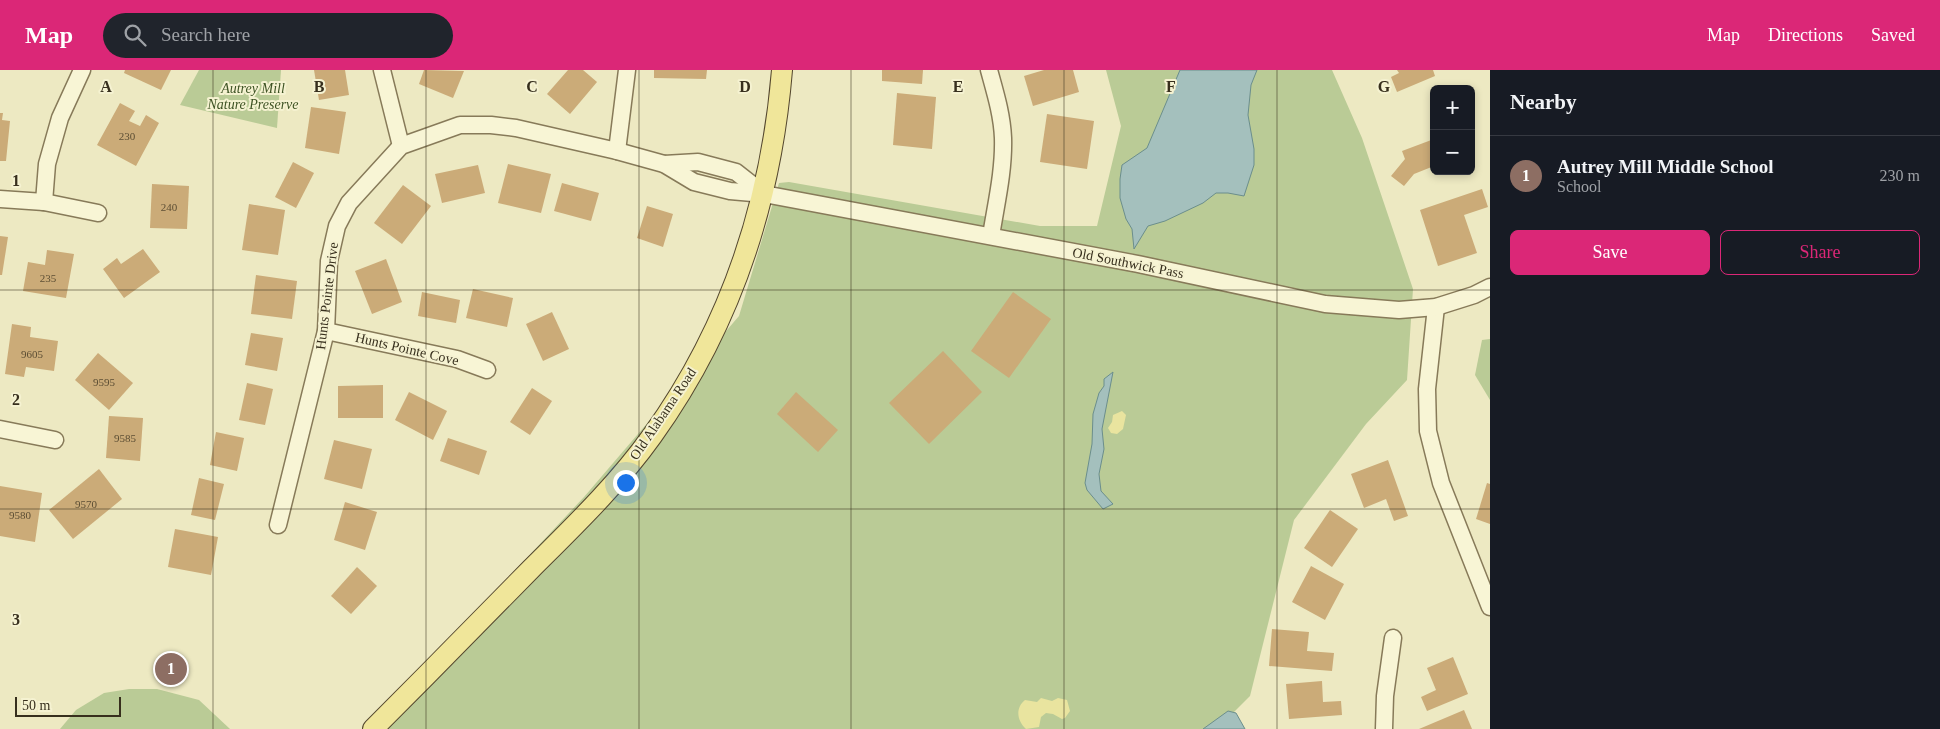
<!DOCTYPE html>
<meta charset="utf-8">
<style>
:root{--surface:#171b24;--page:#20242c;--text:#f1f3f6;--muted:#9ea1a6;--line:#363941;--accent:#db2777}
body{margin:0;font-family:Georgia,serif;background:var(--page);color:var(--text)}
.controls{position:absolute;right:15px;top:15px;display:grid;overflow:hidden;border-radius:8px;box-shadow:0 2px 8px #0003}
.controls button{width:45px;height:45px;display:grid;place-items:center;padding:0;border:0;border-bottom:1px solid var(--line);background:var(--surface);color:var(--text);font:25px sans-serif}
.scale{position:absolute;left:15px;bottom:12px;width:106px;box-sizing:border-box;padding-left:5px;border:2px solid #372f1d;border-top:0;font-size:14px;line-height:18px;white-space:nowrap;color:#372f1d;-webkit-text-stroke:4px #f5f2d1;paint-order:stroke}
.you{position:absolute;left:625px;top:412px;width:18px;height:18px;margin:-12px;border:4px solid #fff;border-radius:50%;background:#1a73e8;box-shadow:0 0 0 8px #1a73e833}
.badge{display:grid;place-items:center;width:32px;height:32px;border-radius:50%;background:var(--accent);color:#fff;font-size:16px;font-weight:700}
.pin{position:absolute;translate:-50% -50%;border:2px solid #fff;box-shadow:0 1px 5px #0006}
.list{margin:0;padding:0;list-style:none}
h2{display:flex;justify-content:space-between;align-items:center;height:65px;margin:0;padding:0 20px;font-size:21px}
h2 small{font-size:16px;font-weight:400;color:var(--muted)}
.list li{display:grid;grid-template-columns:32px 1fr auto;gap:15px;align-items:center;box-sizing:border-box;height:80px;padding:0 20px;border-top:1px solid var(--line)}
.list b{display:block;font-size:19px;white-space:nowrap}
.list p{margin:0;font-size:16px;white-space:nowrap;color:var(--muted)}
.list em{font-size:16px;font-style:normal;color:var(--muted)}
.actions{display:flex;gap:10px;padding:15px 20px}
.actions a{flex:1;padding:11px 0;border:1px solid var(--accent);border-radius:8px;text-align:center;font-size:18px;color:var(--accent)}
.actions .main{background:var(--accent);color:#fff}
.icon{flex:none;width:28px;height:28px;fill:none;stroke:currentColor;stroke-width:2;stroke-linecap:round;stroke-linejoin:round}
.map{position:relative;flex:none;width:1490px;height:659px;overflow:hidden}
header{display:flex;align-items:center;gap:30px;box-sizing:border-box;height:70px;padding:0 25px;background:var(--accent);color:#fff}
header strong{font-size:24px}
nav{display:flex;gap:28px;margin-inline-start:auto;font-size:18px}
.search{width:350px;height:45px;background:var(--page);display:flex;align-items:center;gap:12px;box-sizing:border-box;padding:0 18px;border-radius:28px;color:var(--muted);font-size:19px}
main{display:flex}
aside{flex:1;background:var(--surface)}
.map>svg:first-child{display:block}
.green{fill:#bacb96}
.sand{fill:#e9e49f}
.water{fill:#a4c0bd;stroke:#6b8e8c}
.building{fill:#cbab78}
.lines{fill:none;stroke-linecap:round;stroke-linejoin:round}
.minor-casing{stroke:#877a59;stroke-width:19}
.major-casing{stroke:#54472e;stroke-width:22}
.minor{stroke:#f8f5d5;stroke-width:16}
.major{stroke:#f0e69a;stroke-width:20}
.grid{fill:none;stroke:#372f1d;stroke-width:1;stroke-opacity:0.55}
.labels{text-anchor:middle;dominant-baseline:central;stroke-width:4;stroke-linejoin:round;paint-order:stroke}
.number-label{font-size:11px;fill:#5c4e34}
.park-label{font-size:14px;font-style:italic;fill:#3e5324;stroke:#f5f2d1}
.street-label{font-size:14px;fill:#372f1d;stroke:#f5f2d1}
.grid-label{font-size:16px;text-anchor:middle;font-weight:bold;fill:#372f1d;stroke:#f5f2d1;stroke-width:4;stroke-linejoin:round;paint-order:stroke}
</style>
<header>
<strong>Map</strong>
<div class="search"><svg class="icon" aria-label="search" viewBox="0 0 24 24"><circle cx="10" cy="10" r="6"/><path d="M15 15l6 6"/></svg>Search here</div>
<nav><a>Map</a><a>Directions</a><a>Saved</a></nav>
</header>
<main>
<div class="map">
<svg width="1490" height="659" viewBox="0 0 1490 659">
<rect width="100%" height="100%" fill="#ede9c2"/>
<g class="green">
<path d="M199,0H281L277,58L180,35Z"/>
<path d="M1106,0H1332L1362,68L1413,219L1407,310L1366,354L1294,450L1250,626L1217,659H366L584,427L739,246L779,113L789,112L1040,156H1097L1121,56Z"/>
<path d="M1490,269V330L1475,305L1482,270Z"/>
<path d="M129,619H157L199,630L230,659H60L76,640L104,623Z"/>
</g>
<g class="sand">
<path d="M1122,341L1126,345L1123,359L1117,364L1111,363L1108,358L1112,352L1113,345Z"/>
<path d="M1041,628L1052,631L1058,628L1067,630L1070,641L1065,648L1062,649L1053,644L1046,643L1041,647L1039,657L1026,659C1017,651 1015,638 1025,630L1037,632Z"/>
</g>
<g class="water">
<path d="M1180,0H1257L1251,15L1248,45L1254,79V95L1244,126L1228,123H1216L1203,133L1165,151L1148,156L1134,179L1132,159L1126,149L1120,128V109L1122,95L1147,78Z"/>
<path d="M1113,302L1102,359L1104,379L1099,404L1101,421L1113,434L1103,439L1087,420L1085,413L1092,374L1093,344L1099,323L1104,316V309Z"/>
<path d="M1228,641L1236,643L1245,659H1203Z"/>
</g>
<g class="building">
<path d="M125,0H171L161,20L124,3Z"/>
<path d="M314,0H345L349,25L319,30Z"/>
<path d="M424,0L464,1L453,28L419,14Z"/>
<path d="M568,0H583L597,12L570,44L547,24Z"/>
<path d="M654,0H707L706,9L654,8Z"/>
<path d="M882,0H923L922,14L882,11Z"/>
<path d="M1044,0H1073L1079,22L1033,36L1024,6Z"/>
<path d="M1397,0H1433L1435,6L1397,22L1391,7L1399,3Z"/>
<path d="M897,23L936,27L932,79L893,75Z"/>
<path d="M120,33L135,41L129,51L140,56L146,45L159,53L136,96L97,75Z"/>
<path d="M311,37L346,42L339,84L305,78Z"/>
<path d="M0,43H3L2,50L10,51L6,91H0Z"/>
<path d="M1047,44L1094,51L1087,99L1040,92Z"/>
<path d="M1434,69V96L1414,104L1404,116L1391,106L1405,89L1402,81Z"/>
<path d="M293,92L314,103L296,138L275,127Z"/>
<path d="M508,94L551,104L541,143L498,133Z"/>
<path d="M478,95L485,123L442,133L435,104Z"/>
<path d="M562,113L599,123L591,151L554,141Z"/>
<path d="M152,114L189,116L187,159L150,158Z"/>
<path d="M403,115L431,136L402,174L374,153Z"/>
<path d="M1482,119L1488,137L1464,145L1477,183L1438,196L1420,140Z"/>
<path d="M249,134L285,140L278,185L242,180Z"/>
<path d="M647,136L673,144L663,177L637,168Z"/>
<path d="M0,166L8,167L2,205H0Z"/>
<path d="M143,179L160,202L124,228L103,199L117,188L121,194Z"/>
<path d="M47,180L74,184L66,228L23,221L28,192L45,195Z"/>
<path d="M386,189L402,232L372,244L355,201Z"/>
<path d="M256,205L297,211L292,249L251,244Z"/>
<path d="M473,219L513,228L507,257L466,248Z"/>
<path d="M422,222L460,230L456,253L418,246Z"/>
<path d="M1013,222L1051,249L1009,308L971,281Z"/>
<path d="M552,242L569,279L543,291L526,254Z"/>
<path d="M12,254L31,257L30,267L58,271L54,301L26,297L24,307L5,304Z"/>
<path d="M251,263L283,268L277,301L245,295Z"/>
<path d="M943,281L982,322L929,374L889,333Z"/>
<path d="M98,283L133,313L109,340L75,310Z"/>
<path d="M247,313L273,319L265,355L239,350Z"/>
<path d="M383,315V348H338V316Z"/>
<path d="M532,318L552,331L530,365L510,352Z"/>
<path d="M409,322L447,341L433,370L395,350Z"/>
<path d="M796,322L838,360L818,382L777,344Z"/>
<path d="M109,346L143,348L140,391L106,388Z"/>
<path d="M216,362L244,368L237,401L210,395Z"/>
<path d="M448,368L487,381L479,405L440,391Z"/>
<path d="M334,370L372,379L362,419L324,409Z"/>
<path d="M1388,390L1408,446L1394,451L1386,429L1364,438L1351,404Z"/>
<path d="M99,399L122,429L73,469L49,440Z"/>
<path d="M199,408L224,414L215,450L191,445Z"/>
<path d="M1487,413L1490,414V454L1476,449Z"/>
<path d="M0,416L42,423L35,472L0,466Z"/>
<path d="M345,432L377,442L365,480L334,470Z"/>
<path d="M1330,440L1358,459L1332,497L1304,478Z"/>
<path d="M175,459L218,467L211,505L168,497Z"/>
<path d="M1311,496L1344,514L1325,550L1292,532Z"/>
<path d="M357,497L377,516L351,544L331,526Z"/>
<path d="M1272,559L1309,562L1307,581L1334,583L1332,601L1269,596Z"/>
<path d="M1453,587L1468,624L1427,641L1421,627L1436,620L1427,598Z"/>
<path d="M1322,611L1323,632L1341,631L1342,645L1289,649L1286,614Z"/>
<path d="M1464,640L1472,659H1419Z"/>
</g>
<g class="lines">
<defs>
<g id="minor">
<path d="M382,0L401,76"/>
<path d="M989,0C995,22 1002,44 1003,68C1004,101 996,134 991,166"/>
<path d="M617,81L627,0"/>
<path d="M664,94L698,92L736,102L764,124"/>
<path d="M0,129L44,132L98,143"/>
<path d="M44,132L47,94L60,48L82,0"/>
<path d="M1436,237L1427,319L1428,361L1441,413L1490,537"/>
<path d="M326,261L457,289L487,300"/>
<path d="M0,359L55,370"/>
<path d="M278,455L326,261L329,191L337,156L349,133L401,76L460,55H491L516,58L617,81L664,94L694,112L730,121L764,124L1138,194L1325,234L1399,240L1436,237L1474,225L1490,217"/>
<path d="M1384,659L1385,626L1393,568"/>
</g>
<path id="major" d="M373,659C426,606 478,553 531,499C573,457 617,415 652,366C731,256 771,134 782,0"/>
</defs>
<use href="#minor" class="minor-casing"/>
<use href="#major" class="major-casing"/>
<use href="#minor" class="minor"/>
<use href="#major" class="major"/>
</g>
<path class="grid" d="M213,0V659M426,0V659M639,0V659M851,0V659M1064,0V659M1277,0V659M0,220H1490M0,439H1490"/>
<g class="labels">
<g class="number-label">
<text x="127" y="66">230</text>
<text x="169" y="137">240</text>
<text x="48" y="208">235</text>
<text x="32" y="284">9605</text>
<text x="104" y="312">9595</text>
<text x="125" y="368">9585</text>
<text x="86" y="434">9570</text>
<text x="20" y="445">9580</text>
</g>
<g class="park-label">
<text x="253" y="18">Autrey Mill<tspan x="253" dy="16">Nature Preserve</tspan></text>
</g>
<g class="street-label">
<text transform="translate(1128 193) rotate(11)">Old Southwick Pass</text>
<text transform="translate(327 226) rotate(-83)">Hunts Pointe Drive</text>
<text transform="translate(407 279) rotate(13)">Hunts Pointe Cove</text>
<text transform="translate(663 344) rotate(-56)">Old Alabama Road</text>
</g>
</g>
<g class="grid-label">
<text x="106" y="22">A</text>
<text x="319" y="22">B</text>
<text x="532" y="22">C</text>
<text x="745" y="22">D</text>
<text x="958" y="22">E</text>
<text x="1171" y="22">F</text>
<text x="1384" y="22">G</text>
<text x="16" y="116">1</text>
<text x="16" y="335">2</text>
<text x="16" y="555">3</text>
</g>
</svg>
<div class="controls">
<button>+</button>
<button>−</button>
</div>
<div class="scale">50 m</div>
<div class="you"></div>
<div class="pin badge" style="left:171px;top:599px;background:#8d6e63">1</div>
</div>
<aside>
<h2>Nearby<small></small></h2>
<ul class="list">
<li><span class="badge" style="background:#8d6e63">1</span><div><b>Autrey Mill Middle School</b><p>School</p></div><em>230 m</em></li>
</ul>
<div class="actions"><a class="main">Save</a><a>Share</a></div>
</aside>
</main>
